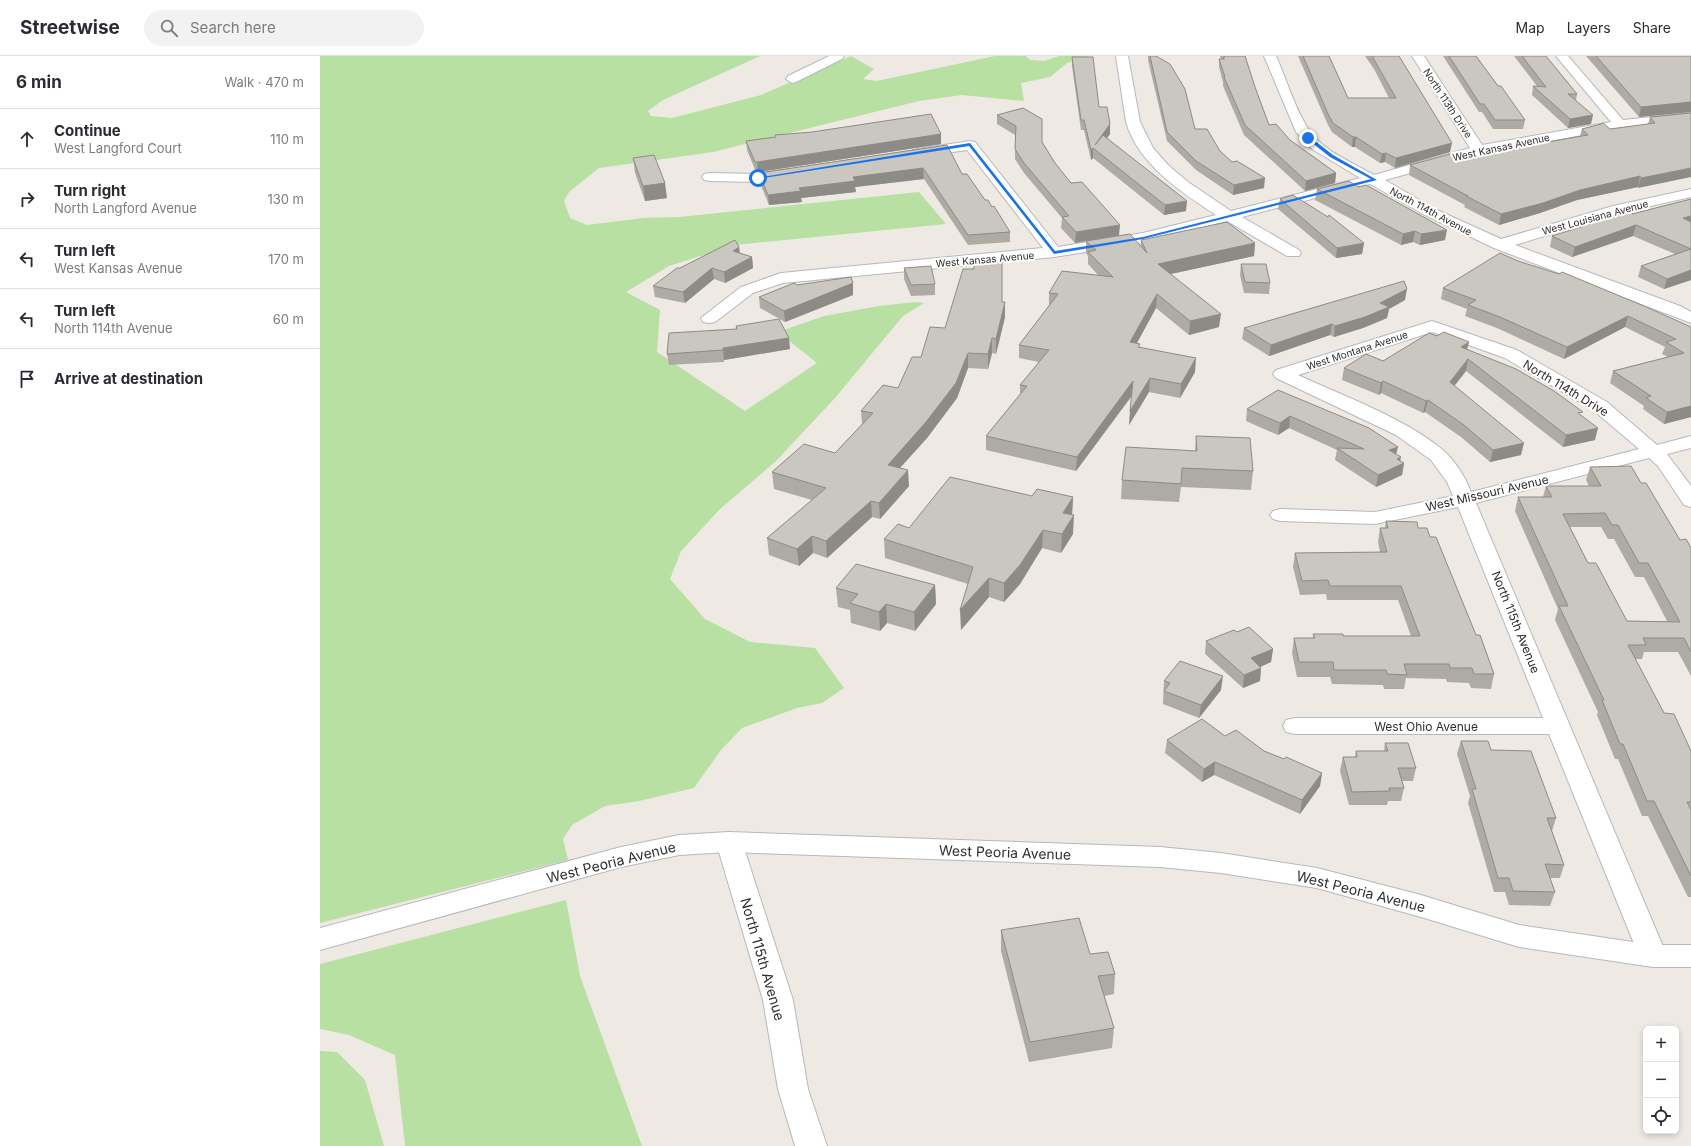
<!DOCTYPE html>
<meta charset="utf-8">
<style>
:root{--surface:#fff;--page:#f2f2f3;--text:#2b2b33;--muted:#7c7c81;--line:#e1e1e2}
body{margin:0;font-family:Inter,sans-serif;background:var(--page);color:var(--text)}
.controls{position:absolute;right:12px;bottom:12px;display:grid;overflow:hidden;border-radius:6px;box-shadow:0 2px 6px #0003}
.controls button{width:36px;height:36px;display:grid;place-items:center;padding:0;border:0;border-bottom:1px solid var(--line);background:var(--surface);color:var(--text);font:20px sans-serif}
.stop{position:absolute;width:12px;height:12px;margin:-9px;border:3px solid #1a73e8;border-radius:50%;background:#fff}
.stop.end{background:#1a73e8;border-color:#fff;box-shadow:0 1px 4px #0008}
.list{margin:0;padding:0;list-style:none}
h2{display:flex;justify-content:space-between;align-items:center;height:52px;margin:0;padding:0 16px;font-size:17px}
h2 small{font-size:13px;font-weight:400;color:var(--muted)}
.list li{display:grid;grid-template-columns:26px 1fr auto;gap:12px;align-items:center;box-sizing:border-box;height:60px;padding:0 16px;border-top:1px solid var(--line)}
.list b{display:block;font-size:15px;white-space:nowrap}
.list p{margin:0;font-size:13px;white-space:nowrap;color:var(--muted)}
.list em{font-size:13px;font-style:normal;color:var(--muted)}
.icon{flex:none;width:22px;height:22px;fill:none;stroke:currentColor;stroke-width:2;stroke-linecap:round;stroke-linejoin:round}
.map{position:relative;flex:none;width:1371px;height:1090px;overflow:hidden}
header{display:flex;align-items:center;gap:24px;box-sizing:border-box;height:56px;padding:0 20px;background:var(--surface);border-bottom:1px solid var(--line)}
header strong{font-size:19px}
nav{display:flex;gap:22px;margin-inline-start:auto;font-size:14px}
.search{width:280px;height:36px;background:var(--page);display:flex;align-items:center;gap:10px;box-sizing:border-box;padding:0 14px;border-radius:22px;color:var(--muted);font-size:15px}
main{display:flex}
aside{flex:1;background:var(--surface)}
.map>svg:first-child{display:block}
.green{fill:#b8e0a3}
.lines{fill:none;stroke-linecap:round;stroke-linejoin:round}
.minor-casing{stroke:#b5b8c0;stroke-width:2}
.tertiary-casing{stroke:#b5b8c0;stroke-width:2}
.minor{fill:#fff;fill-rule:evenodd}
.tertiary{fill:#fff;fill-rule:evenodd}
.wall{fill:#aeaba5;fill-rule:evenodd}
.shaded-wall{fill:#8d8b86}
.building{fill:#cac7c0;stroke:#8d8b86;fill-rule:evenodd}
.route{fill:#1a73e8}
.labels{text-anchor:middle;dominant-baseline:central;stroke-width:4;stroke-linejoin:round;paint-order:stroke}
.far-street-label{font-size:10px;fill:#2e2e2e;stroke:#fff}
.street-label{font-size:12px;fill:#2e2e2e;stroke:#fff}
.near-street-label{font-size:14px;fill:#2e2e2e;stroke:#fff}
</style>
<header>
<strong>Streetwise</strong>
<div class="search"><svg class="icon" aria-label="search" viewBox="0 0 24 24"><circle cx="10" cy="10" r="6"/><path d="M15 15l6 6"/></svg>Search here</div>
<nav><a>Map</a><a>Layers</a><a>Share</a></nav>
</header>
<main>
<aside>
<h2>6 min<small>Walk · 470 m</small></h2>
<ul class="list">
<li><svg class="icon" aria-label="ahead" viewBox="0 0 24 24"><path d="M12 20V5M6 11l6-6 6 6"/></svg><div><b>Continue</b><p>West Langford Court</p></div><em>110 m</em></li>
<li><svg class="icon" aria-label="right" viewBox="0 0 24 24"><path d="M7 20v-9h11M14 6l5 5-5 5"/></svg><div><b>Turn right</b><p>North Langford Avenue</p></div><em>130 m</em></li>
<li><svg class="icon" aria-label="left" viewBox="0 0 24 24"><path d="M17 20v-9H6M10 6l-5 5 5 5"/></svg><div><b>Turn left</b><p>West Kansas Avenue</p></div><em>170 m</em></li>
<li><svg class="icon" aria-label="left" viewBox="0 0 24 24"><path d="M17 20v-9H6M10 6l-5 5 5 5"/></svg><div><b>Turn left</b><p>North 114th Avenue</p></div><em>60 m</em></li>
<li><svg class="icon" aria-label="arrive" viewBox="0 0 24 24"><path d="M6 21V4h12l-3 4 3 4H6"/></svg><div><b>Arrive at destination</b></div></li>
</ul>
</aside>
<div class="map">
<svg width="1371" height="1090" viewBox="0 0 1371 1090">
<rect width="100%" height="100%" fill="#eee9e2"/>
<g class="green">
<path d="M0,0H440L343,44L328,55L331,60L352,62L441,39L531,0L554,13L543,23L557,25L675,0H706L710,4L724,5L739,0H770L747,7L730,21L701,27L704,45L642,39L599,45L393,96L279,112L249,136L244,145L250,162L267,169L323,162L359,161L599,136L626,168L415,189L349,210L306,236L340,254L337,296L425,355L497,307L458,276L504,260L559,250L595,246L604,247L583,260L515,342L455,406L400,453L361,495L350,523L385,563L430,586L495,592L524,632L502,647L477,652L422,672L401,694L374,732L319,745L285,750L252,769L243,783L248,804L0,867Z"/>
<path d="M246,844L260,920L322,1090H85L75,999L29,979L0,973V908Z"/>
<path d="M0,995L17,996L45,1024L64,1090H0Z"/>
</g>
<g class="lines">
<defs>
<g id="minor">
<path d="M509,0H524L522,3L476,26L472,27L466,23L468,20Z"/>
<path d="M796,0H808L820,66L833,92L848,109L868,126L911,155L1040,122L992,93L976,76L944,0H956C966,22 974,50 987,71C1000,94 1032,106 1054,119L1150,92L1092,0H1104L1162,89L1291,66L1236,0H1248L1303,64L1371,57V65L1300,72L1160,98L1065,124L1115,153L1181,183L1293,150L1371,133V141L1304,156L1195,189L1360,250L1371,256V267L1174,192L1105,159L1050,128L922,161L979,194L981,197L979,200H967L907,165L823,187L734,201L463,227L433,237L395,266L389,267L383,266L381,262L421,231L461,217L723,192L647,94L598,101L593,100L591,97L593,94L598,93L650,85L655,86L738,191L823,177L896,159C861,136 818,108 806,66Z"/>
<path d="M469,113L474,114L476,117L474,120L438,126L389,125L384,124L382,121L384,118L389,117L438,118Z"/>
<path d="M1112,265L1197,294L1287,346L1337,389L1371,380V392L1347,398L1371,430V451L1364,449L1338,410L1329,402L1156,447L1347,900L1343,908L1333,911L1323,908L1319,900L1229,678H975L966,676L963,670L966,664L975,662H1223L1138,451L1055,468L960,465L953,463L950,459L953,455L960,453L1055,456L1133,440L1127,426L1111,404L1076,379L956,322L953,318L956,314ZM1112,276L1185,302L1273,354L1319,393L1151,436C1146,422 1135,405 1124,395C1087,363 1023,340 978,319Z"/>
<path d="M409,776L418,779L422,786L473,944L488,1033L507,1090H475L458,1033L443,944L396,786L400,779Z"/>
</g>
<path id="tertiary" d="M409,776L840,791L901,797L997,812L1101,839L1199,869L1333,889H1371V911H1333L1199,891L1101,861L997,832L901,817L840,811L409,796L359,799L301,811L0,894V872L301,791L359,779Z"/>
</defs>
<use href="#minor" class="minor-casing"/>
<use href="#tertiary" class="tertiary-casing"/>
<use href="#minor" class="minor"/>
<use href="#tertiary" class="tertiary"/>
</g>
<g class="wall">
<path d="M828,0H836L875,73L912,106L944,132L913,139L876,114L847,85L828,4Z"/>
<path d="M900,0H925L935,31L949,69L1016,117L1015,127L985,135L924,79L903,30V26L899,11V3H901Z"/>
<path d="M978,0H1009L1028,42H1069L1054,13L1045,0H1079L1130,96L1075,112L1065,106L1060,107L1035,91H1032L1012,76L1008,69Z"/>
<path d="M1123,0H1156L1178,30L1205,64L1203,73H1173L1162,56H1159Z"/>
<path d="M1194,0H1226L1257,38L1256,44L1271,68L1248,72L1212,39L1213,30H1217Z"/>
<path d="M1266,0H1371V56L1319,61Z"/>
<path d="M752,1L779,51L790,68V78L787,82L866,155L844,159L773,102L771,104L764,74H761L752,10Z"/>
<path d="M703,52L722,86L735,107L751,127L799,179L821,190V184L935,187L934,200L850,218L899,271L869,279L836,252L816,287L820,291L875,316L860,342L829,336L809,369L812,340L756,415L666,394V380L700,338V329L719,306L699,302V289L729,250V237L778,219L768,208V200L766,197V185L755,187L741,172L742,162L704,117L695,103V79L677,68V59Z"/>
<path d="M1371,57L1318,132V131L1257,144L1220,157L1179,169L1144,151L1145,149L1089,119L1090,109L1141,103L1178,96L1222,87L1260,80L1262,73H1290L1328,68L1330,61Z"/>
<path d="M621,78V88L438,116H436L427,94L426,85L456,81L455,79Z"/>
<path d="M627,89L642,118L665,144L672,151L690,176V186L648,189L604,123L535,131L536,136L481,142L482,146L449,149L440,127L439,117Z"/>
<path d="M313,102L347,142L325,145L315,117Z"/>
<path d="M1038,131L1125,184L1100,189L1093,186L1081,189L995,144L997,133Z"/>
<path d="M960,143L1044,187L1042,198L1016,202L958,153Z"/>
<path d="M1371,143V224L1344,233L1318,221L1321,210L1355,198L1313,180L1252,201L1230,191L1232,180L1312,158Z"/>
<path d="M419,191L420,197L432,201L433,212L405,227L394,223L365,247L335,241L333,230L360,212Z"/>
<path d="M1198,205L1371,271V361L1344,368L1323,353L1324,350L1290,327L1293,315L1348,301L1342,298L1345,291L1305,271L1244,303L1177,272L1145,260L1147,253L1121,243L1123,232Z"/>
<path d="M921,208L950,227L949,238L924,237L920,219Z"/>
<path d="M584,212L615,228V239L591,240L584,223Z"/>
<path d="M533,227V239L465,266L440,252L439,241L477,229Z"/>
<path d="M1085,244L1069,253L1067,262L1043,272L1014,281L1010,279L949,300L922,283L924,272Z"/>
<path d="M682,246L685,261L676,298L672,297L668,313L648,312L637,342L607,382L580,412L589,430L560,463L552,461L507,502L493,497L479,510L449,499L447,482L492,444L454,433L452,416L515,397L542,368L541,355L578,332L601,301L625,272Z"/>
<path d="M416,270L470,293L404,304V306L349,309L347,298L416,273Z"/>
<path d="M1117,280L1149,286L1147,293L1262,360L1275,384L1243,391L1146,315L1134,330L1201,399L1170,406L1141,381L1105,356L1103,357L1061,337L1059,339L1022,324L1024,312L1063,305Z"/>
<path d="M958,334L1076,399L1080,405L1084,407L1082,419L1056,431L1015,404L1017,394L969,372L958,379L926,365L927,353Z"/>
<path d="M876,380L933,415L931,434L861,431L859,446L801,443L802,424L875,395Z"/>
<path d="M1270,411L1321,427L1360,484L1371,492V620L1358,596H1324L1322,603H1315L1344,657L1371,695V841H1368L1328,760H1322L1298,703H1295L1277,659L1278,656L1235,564L1238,553L1195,455L1198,441H1223L1226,430H1269L1266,424ZM1250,471H1281L1288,483H1294L1315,521H1324L1347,565H1307L1268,507Z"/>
<path d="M712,440L753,441L752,459L753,478L741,497L722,492L700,528L684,546L669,541L641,574L648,528L565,502L564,483L589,472Z"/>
<path d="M1066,465L1098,472L1110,481L1174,618L1171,633L1151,632L1149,627L1127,626L1126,623L1086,622L1084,633H1064L1063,629L1012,628L1010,621H977L972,597L974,582H993V578L1023,580H1091L1078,544H1007L1006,538L980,539L973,511L975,497L1060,496L1058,486L1060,472H1065Z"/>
<path d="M615,529L616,548L595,575L567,567L560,575L531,567L530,554L518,551L516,532Z"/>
<path d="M917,576L953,593L951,606L940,611L941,612L940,625L923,632L885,598L886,585Z"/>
<path d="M844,625L901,634L879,662L843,648Z"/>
<path d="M905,680L944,695L964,703L1002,717L1000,730L980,758L894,719L882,726L845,697L847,684Z"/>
<path d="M1141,685L1171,694L1236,762L1232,775L1244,809L1240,822H1230L1235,836L1230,850L1189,849L1185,836H1174L1148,747L1150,740L1137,698Z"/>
<path d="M1065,687L1096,712L1093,725H1082L1084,732L1081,745H1068L1067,749H1029L1020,715L1023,701H1035L1036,695H1064Z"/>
<path d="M681,874L770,898L795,918L794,938L784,940L794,972L792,992L709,1006L681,895Z"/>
</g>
<g class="shaded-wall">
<path d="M1371,46V56L1319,61L1321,51Z"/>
<path d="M1273,59L1271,68L1248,72L1250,63Z"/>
<path d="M790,68V78L777,95L775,89Z"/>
<path d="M621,78V88L438,116L437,106Z"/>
<path d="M1033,81H1036L1035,91H1032Z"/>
<path d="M1132,87L1130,96L1075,112L1076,102Z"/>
<path d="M773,92V102L771,104V94Z"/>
<path d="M1066,97L1065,106L1060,107L1062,98Z"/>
<path d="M603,112L604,123L535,131L536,136L481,142L482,146L449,149L448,139L533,121Z"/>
<path d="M1371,112V121L1318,132L1321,122Z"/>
<path d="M1016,117L1015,127L985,135L986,125Z"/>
<path d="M1320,120L1318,131L1257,144L1220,157L1179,169L1181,158L1260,134Z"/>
<path d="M945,122L944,132L913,139L914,129Z"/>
<path d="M345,127L347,142L325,145L323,130Z"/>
<path d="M867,145L866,155L844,159L845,149Z"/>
<path d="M1371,160V170L1363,162Z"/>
<path d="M800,169L799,179L755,187L756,176Z"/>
<path d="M1316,169L1313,180L1252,201L1255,191Z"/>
<path d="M1127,174L1125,184L1100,189L1101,178Z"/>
<path d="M1095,175L1093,186L1081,189L1083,178Z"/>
<path d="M935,187L934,200L837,221L838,208Z"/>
<path d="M1044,187L1042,198L1016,202L1017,192Z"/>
<path d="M419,191L420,201L413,195Z"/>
<path d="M432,201L433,212L405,227L404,216Z"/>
<path d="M392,212L394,223L365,247L363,236Z"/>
<path d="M1371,214V224L1344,233L1347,223Z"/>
<path d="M533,227V239L465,266L464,255Z"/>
<path d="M1087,233L1085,244L1069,253L1067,262L1043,272L1014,281L1015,270Z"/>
<path d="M837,238L836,252L810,300V286Z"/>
<path d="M685,246V261L676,298V283Z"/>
<path d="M901,258L899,271L869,279L870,265Z"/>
<path d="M1308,260L1305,271L1244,303L1247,291Z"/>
<path d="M1012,268L1010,279L949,300L951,289Z"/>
<path d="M469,282L470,293L404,304V306L403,292Z"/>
<path d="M672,282V297L668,313V298Z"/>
<path d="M1149,286L1146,297L1141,291Z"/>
<path d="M648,297V312L637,342L607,382L568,425V409Z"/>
<path d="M876,302L875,316L860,342L861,328Z"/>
<path d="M1148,303L1146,315L1128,338L1130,326Z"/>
<path d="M830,322L829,336L809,369L810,355Z"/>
<path d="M813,325L812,339L756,415L757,401Z"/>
<path d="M1063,325L1061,337L1059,339L1061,327Z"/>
<path d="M1108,344L1105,356L1103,357L1106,345Z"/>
<path d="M1371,350V361L1344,368L1347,356Z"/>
<path d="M970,360L969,372L958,379L960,367Z"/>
<path d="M1278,372L1275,384L1243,391L1246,379Z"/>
<path d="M1204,387L1201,399L1170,406L1173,394Z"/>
<path d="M1078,391L1075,403L1069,394Z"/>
<path d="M1081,401L1079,409L1084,407L1082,419L1056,431L1058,419L1077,403Z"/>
<path d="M588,414L589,430L560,463L559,447Z"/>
<path d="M753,441L752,460L743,457Z"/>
<path d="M551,445L552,461L507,502L506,485Z"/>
<path d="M754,459L753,478L741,497L742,478Z"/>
<path d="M723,474L722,492L700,528L684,546V527Z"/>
<path d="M492,480L493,497L479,510L477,493Z"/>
<path d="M669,522V541L641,574L640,554Z"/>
<path d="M615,529L616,548L595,575L594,556Z"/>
<path d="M566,548L567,567L560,575L559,556Z"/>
<path d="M953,593L951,606L929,616L931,602Z"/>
<path d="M941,612L940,625L923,632L924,619Z"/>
<path d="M903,620L901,634L879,662L881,649Z"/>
<path d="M895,706L894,719L882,726L884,713Z"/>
<path d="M1002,717L1000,730L980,758L982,744Z"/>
</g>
<g class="building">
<path d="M830,0H836L850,8L865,33L875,73H887L900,95L912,106L917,105L945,122L914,129L876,105L847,76Z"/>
<path d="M904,0H925L935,31L949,69L956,68L970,84L1016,117L986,125L925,69L904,21H905L899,3H904Z"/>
<path d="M983,0H1009L1028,42H1076L1052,0H1079L1132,87L1076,102L1066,97L1062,98L1036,81H1033L1013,67L1009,60Z"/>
<path d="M1129,0H1156L1178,30H1181L1205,64H1175L1164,48H1160Z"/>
<path d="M1202,0H1226L1257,38H1248L1273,59L1250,63L1213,30L1226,31Z"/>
<path d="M1276,0H1371V46L1321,51Z"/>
<path d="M752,1H773L779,51H787L790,68L775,89L783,79L867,145L845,149L773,92L771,94L764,64H761Z"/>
<path d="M703,52L722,63V86L735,107L751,127L762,126L800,169L756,176L742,161L749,160L704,107L695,93L696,70L677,59Z"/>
<path d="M1371,57V112L1321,122L1320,120L1260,134L1223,147L1181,158L1146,140H1148L1090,109L1138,96L1141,103L1178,96L1220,85L1222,87L1268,79L1262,73L1281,68L1283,67L1290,73L1335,67L1330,61Z"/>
<path d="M611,58L621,78L437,106H435L426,85L456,81L455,79L492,76Z"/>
<path d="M627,89L642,118H647L665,144H668L672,151L674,150L690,176L648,179L603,112L533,121L535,125L479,132L481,135L448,139L439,117Z"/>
<path d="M334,99L345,127L323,130L313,102Z"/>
<path d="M1029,125L1038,131L1046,129L1127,174L1101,178L1095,175L1083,178L997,133Z"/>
<path d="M973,139L1008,161L1009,159L1044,187L1017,192L960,143Z"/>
<path d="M1371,143V160L1363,162L1371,166V214L1347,223L1321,210L1371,193L1316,169L1255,191L1232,180L1311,155L1312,158Z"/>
<path d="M907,166L935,187L838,208L901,258L870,265L837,238L810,286L820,288L818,291L876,302L861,328L830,322L810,355L813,325L757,401L666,380L707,330L700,329L729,294L699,289L738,238L729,237L742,215L793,221L768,196L776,194L766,185L810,178L827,197L821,184Z"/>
<path d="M415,184L419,191L413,195L432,201L404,216L392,212L363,236L333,230L357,212H360Z"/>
<path d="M1180,197L1198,205L1239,218L1242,216L1324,250L1371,271V350L1347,356L1326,342L1331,340L1293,315L1364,297L1346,286L1356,283L1308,260L1247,291L1180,261L1148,249L1156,244L1123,232Z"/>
<path d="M654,206H682V246H685L676,283L672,282L668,298L648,297L636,327L606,366L568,409L588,414L559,447L551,445L506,485L492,480L477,493L447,482L506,432L452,416L484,388L515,397L553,357L541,355L563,329L578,332L592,301H601L610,271L625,272L643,213H654Z"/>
<path d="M921,208H946L950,227L925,226Z"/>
<path d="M611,210L615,228L591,229L584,212Z"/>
<path d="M531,221L533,227L464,255L439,241L474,227L477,229Z"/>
<path d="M1084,225L1087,233L1060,247L1069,251L1045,261L1015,270L1012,268L951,289L924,272Z"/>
<path d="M459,263L469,282L403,292V294L347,298L349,277L417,273L416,270Z"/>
<path d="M1124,276L1149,286L1141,291L1196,313L1234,335L1263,356L1258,357L1278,372L1246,379L1148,303L1130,326L1204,387L1173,394L1144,369L1108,344L1106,345L1063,325L1061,327L1024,312L1046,298L1063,305L1109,277L1117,280Z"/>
<path d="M958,334L1049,372L1078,391L1069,394L1081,401L1077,403L1084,407L1058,419L1017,392L1044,393L970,360L960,367L927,353Z"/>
<path d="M876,380L930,382L933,415L862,412L861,428L802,424L806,391L877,395Z"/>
<path d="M1311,410L1321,427H1326L1360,484L1366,483L1371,492V596L1364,582H1323L1326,589H1308L1344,657L1354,658L1371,695V746H1367L1371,754V820L1334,745H1327L1303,688H1300L1282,644H1284L1239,550H1248L1198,441H1232L1226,430H1281L1270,411ZM1285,457L1292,469H1298L1319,507H1328L1360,566L1307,565L1276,507H1268L1243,458Z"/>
<path d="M630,421L712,440L717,433L753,441L743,457L754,459L742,478L723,474L700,509L684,527L669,522L640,554L653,511L564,483L578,468L589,472Z"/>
<path d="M1066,465L1097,466L1098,472H1107L1110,481H1116L1156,579H1160L1174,618H1154L1152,612H1130L1129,608H1084L1087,619L1067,618L1066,614H1014L1013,606H979L974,582H995L993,578H1023V580H1100L1081,530H1010L1008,524L982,525L975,497L1067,496L1060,472H1068Z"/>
<path d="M536,508L615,529L594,556L566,548L559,556L530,547L538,538L516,532Z"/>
<path d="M929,571L953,593L931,602L941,612L924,619L886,585L914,574L917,576Z"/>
<path d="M860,605L903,620L881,649L844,635L850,627L844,625Z"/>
<path d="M882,663L905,680L916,674L944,695L964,703L966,701L1002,717L982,744L895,706L884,713L847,684Z"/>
<path d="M1141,685H1168L1171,694L1211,695L1236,762H1227L1244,809L1225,808L1235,836L1193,835L1189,822H1178L1152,733H1156Z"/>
<path d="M1065,687H1088L1096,712H1078L1084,732H1069L1070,735L1032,736L1023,701H1037L1036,695H1068Z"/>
<path d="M759,862L770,898L788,896L795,918L778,920L794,972L710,986L681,874Z"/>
</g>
<path class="route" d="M990,81L1013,99L1057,124L823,183L734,198L649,90L438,123L436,122L650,87L735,195L823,181L1051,123L1010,101L986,82Z"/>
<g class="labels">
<g class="far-street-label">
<text transform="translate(1128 47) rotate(57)">North 113th Drive</text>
<text transform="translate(1181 91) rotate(-12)">West Kansas Avenue</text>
<text transform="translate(1111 155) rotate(28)">North 114th Avenue</text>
<text transform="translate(1275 161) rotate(-15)">West Louisiana Avenue</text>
<text transform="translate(665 203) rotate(-5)">West Kansas Avenue</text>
<text transform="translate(1037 294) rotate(-18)">West Montana Avenue</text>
</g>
<g class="street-label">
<text transform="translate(1246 332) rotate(31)">North 114th Drive</text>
<text transform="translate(1167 437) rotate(-13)">West Missouri Avenue</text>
<text transform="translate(1196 566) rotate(68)">North 115th Avenue</text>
<text x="1106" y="670">West Ohio Avenue</text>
</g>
<g class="near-street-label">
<text transform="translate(685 796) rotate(2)">West Peoria Avenue</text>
<text transform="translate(291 806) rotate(-14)">West Peoria Avenue</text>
<text transform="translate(1041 835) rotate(14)">West Peoria Avenue</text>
<text transform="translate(443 903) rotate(74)">North 115th Avenue</text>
</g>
</g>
</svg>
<div class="controls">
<button>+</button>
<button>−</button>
<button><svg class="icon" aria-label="locate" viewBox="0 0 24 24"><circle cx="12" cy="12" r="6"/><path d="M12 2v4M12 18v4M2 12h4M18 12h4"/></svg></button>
</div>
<div class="stop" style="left:438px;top:122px"></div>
<div class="stop end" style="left:988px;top:82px"></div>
</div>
</main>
